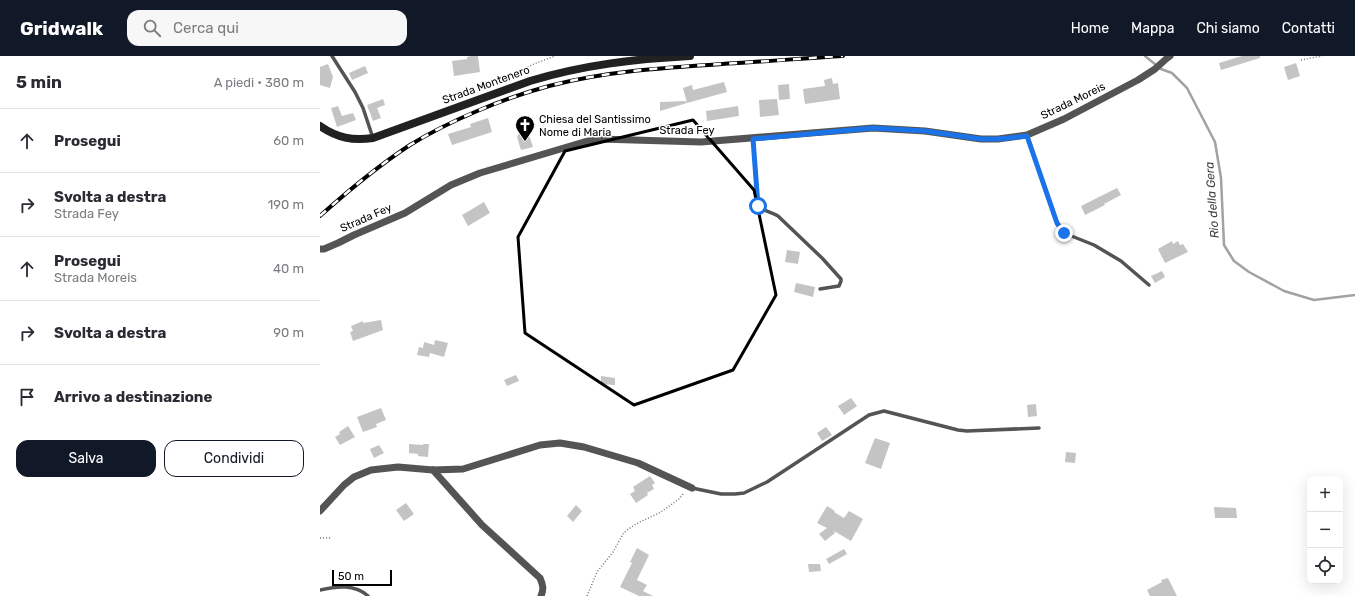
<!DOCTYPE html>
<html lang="it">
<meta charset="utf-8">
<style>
:root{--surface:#fff;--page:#f7f7f7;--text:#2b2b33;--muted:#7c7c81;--line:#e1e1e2;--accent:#111827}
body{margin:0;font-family:Rubik,sans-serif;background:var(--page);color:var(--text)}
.controls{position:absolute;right:12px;bottom:12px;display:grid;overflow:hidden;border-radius:8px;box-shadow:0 4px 16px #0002}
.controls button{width:36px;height:36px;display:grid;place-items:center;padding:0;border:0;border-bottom:1px solid var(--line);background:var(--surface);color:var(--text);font:20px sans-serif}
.scale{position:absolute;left:12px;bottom:10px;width:60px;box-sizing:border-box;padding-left:4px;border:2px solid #000;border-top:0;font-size:11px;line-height:14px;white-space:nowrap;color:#000;-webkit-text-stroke:3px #fff;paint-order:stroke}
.stop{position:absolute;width:12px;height:12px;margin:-9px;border:3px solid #1a73e8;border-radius:50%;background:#fff}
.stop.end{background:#1a73e8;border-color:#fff;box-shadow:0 1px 4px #0008}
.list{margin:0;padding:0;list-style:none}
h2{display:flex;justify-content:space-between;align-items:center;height:52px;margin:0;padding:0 16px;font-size:17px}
h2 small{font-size:13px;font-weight:400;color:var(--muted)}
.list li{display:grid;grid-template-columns:26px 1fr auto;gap:12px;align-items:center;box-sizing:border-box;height:64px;padding:0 16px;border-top:1px solid var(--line)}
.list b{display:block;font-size:15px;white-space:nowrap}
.list p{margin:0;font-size:13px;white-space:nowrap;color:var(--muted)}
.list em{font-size:13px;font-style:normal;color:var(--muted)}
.actions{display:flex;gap:8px;padding:12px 16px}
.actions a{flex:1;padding:9px 0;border:1px solid var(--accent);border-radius:12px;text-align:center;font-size:14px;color:var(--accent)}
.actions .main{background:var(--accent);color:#fff}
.icon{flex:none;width:22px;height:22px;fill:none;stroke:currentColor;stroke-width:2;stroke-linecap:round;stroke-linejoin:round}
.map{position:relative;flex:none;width:1035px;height:540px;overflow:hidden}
header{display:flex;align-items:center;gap:24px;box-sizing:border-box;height:56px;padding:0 20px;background:var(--accent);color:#fff}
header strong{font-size:19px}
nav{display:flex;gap:22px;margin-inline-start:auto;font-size:14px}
.search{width:280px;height:36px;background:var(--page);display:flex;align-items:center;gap:10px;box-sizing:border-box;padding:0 14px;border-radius:12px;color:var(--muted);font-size:15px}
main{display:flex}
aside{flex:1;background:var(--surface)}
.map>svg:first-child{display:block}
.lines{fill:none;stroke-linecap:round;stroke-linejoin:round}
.stream{stroke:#a2a2a2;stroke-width:2.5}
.building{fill:#c4c4c4}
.path{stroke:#767676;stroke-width:1.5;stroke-dasharray:1 2;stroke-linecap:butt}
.service{stroke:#545454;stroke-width:3.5}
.minor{stroke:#545454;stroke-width:7}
.secondary{stroke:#212121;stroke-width:8}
.rail-casing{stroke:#000;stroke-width:4}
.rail{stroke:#fff;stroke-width:2.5;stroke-dasharray:8;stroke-linecap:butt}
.route{stroke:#1a73e8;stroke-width:5}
.marked{fill:none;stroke:#000;stroke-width:3;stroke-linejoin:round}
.labels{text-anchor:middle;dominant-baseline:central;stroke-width:3;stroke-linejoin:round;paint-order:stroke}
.street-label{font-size:11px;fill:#000;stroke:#fff}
.poi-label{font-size:11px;fill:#000;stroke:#fff;text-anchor:start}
.water-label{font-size:12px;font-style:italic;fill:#434343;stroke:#fff}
</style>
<header>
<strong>Gridwalk</strong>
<div class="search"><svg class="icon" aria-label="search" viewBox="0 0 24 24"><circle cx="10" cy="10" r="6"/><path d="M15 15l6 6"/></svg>Cerca qui</div>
<nav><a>Home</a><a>Mappa</a><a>Chi siamo</a><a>Contatti</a></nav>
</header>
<main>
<aside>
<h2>5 min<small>A piedi · 380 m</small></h2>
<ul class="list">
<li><svg class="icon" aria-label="ahead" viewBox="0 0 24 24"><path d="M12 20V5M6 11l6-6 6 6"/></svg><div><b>Prosegui</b></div><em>60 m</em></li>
<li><svg class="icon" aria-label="right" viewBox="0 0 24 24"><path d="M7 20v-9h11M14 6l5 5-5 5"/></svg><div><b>Svolta a destra</b><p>Strada Fey</p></div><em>190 m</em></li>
<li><svg class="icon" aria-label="ahead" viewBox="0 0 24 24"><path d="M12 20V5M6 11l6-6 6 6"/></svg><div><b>Prosegui</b><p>Strada Moreis</p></div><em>40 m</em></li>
<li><svg class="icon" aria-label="right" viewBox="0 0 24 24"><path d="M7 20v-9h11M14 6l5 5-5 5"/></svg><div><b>Svolta a destra</b></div><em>90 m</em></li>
<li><svg class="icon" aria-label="arrive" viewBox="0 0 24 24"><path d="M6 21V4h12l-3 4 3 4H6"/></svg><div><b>Arrivo a destinazione</b></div></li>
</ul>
<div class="actions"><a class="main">Salva</a><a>Condividi</a></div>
</aside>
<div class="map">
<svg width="1035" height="540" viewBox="0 0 1035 540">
<rect width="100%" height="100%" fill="#fff"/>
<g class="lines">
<path class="stream" d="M825,0L841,13L852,17L867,32L895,86L901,122L904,189L914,205L929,216L964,235L994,244L1035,239"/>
</g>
<g class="building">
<path d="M151,0H158L160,16L134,20L132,5L147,3V1Z"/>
<path d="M922,0H940V2L901,14L899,7Z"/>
<path d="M976,7L980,20L968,24L964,11Z"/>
<path d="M8,8L13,21L10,32L0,29V11Z"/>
<path d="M45,10L48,17L32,24L29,17Z"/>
<path d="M512,22L513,28L518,27L520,43L485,48L483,33L505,30L504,24Z"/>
<path d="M404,26L407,36L367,47L363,32L372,29L373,34Z"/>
<path d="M469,28L470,43L459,44L458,29Z"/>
<path d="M63,43L65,49L57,52L61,62L53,65L47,49Z"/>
<path d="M457,43L459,59L440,61L439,44Z"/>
<path d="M366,45L367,47L340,55V46Z"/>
<path d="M18,50L22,60L33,57L36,64L17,71L11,52Z"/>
<path d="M418,50L419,60L387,65L386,55Z"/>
<path d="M168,62L172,76L132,89L128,78L151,71L150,68Z"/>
<path d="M205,75L208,76L213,91L201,94L197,81L199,77Z"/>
<path d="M797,132L801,139L784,148L785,149L765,159L761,150Z"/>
<path d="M164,146L170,157L148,170L142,159Z"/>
<path d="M852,185L853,188L858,185L860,189L863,188L868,196L845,207L838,193Z"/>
<path d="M467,194L480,196L478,208L465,206Z"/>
<path d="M842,215L845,221L835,227L831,220Z"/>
<path d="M476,227L495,231L493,241L474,236Z"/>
<path d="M61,264L63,274L33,285L30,276L33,275L31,270L43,265V267Z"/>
<path d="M115,284L128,287L124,301L110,297L109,301L97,299L99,291L103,292L104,286L114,289Z"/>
<path d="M196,319L199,325L187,330L184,324Z"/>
<path d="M281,320L295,322V329L281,328Z"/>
<path d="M531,342L537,350L524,359L518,350Z"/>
<path d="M716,348L717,360L708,361L707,349Z"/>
<path d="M61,352L66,364L56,368L57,371L43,376L37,361Z"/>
<path d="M28,370L35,381L20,389L15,381L20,378L19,376Z"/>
<path d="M506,371L512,379L502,385L497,377Z"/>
<path d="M555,382L570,387L561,413L545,407Z"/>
<path d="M89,388L103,389V388H109L108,401L98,400V398L89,397Z"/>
<path d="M59,389L64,397L54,402L50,393Z"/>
<path d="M746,396L756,397L755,407L745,406Z"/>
<path d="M330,420L335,427L332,429L334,433L327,437L328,439L316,447L310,438L315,435L313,431Z"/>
<path d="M86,447L94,458L84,465L76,454Z"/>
<path d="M256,449L262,455L253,466L247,460Z"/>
<path d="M507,450L515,455L514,456L524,462L529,455L543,463L531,485L514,475L515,477L505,485L499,478L507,472L497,467Z"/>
<path d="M894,451L916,452L917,462H895Z"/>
<path d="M317,492L329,499L317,524L327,529L323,535L333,540H319L300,531L312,507L310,506Z"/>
<path d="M524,493L527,498L509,508L506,503Z"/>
<path d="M488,508H500L501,515L489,516Z"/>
<path d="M848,522L857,540H830L827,534L842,526L841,524Z"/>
</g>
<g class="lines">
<g class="path">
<path d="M981,4L1002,0"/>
<path d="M170,30L214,8L235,0"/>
<path d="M0,482H12"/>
<path d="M267,540L277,516L293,496L303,478L307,474L316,468L341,456L359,443L364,437"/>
</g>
<g class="service">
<path d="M12,0L35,36L43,52L53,82"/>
<path d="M707,79L737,167L744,177L774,189L801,205L829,229"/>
<path d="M433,83L438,150C443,155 451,156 458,160L502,202L521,223V225L519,230L500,233"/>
<path d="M372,432L401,438H415L424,437L447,426L549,359L564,355L638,374L647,375L719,372"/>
<path d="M0,534C17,530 35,528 48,540"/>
</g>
<g class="minor">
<path d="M0,193H4L18,187L34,179L85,157L131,129L160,117L264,86L279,83L381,86L553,72L605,75L661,83H678L707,79L744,63L818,24L835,13L846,3L850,0"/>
<path d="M113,414L162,469L220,522C223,529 224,533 221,540"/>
<path d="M0,455L24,429L34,421L51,414L78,411L113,414L143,413L220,389L240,387L264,391L318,407L372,432"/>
</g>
<path class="secondary" d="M0,70C17,82 33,85 53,82L210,25C263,9 314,3 370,0"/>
<defs>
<path id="rail" d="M0,160C29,134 58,110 90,89C129,65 184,42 229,30C290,14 354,11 417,7C452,5 487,2 523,0"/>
</defs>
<use href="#rail" class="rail-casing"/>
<use href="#rail" class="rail"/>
</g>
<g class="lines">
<path class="route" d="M438,150L433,83L553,72L605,75L661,83H678L707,80L737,167L744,177"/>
</g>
<path class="marked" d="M373,64L434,134L456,239L413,314L314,349L205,277L198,181L245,95Z"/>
<defs>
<symbol id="church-pin" viewBox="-11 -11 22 30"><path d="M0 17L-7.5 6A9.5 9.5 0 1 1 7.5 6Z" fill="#000" stroke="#fff"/><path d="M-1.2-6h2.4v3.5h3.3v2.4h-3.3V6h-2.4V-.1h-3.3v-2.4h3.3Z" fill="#fff"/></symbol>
</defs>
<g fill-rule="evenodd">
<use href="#church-pin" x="194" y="58" width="22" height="30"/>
</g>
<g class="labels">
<g class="street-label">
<text transform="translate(166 29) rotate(-20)">Strada Montenero</text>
<text transform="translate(753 45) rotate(-26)">Strada Moreis</text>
<text x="367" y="74">Strada Fey</text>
<text transform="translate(46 162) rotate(-24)">Strada Fey</text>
</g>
<g class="poi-label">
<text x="219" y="63">Chiesa del Santissimo<tspan x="219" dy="13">Nome di Maria</tspan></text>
</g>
<g class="water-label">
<text transform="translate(892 144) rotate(-94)">Rio della Gera</text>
</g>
</g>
</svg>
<div class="controls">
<button>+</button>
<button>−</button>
<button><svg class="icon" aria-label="locate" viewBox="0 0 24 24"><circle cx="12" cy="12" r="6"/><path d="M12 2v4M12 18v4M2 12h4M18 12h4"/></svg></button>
</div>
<div class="scale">50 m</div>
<div class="stop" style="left:438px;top:150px"></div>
<div class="stop end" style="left:744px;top:177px"></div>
</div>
</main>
